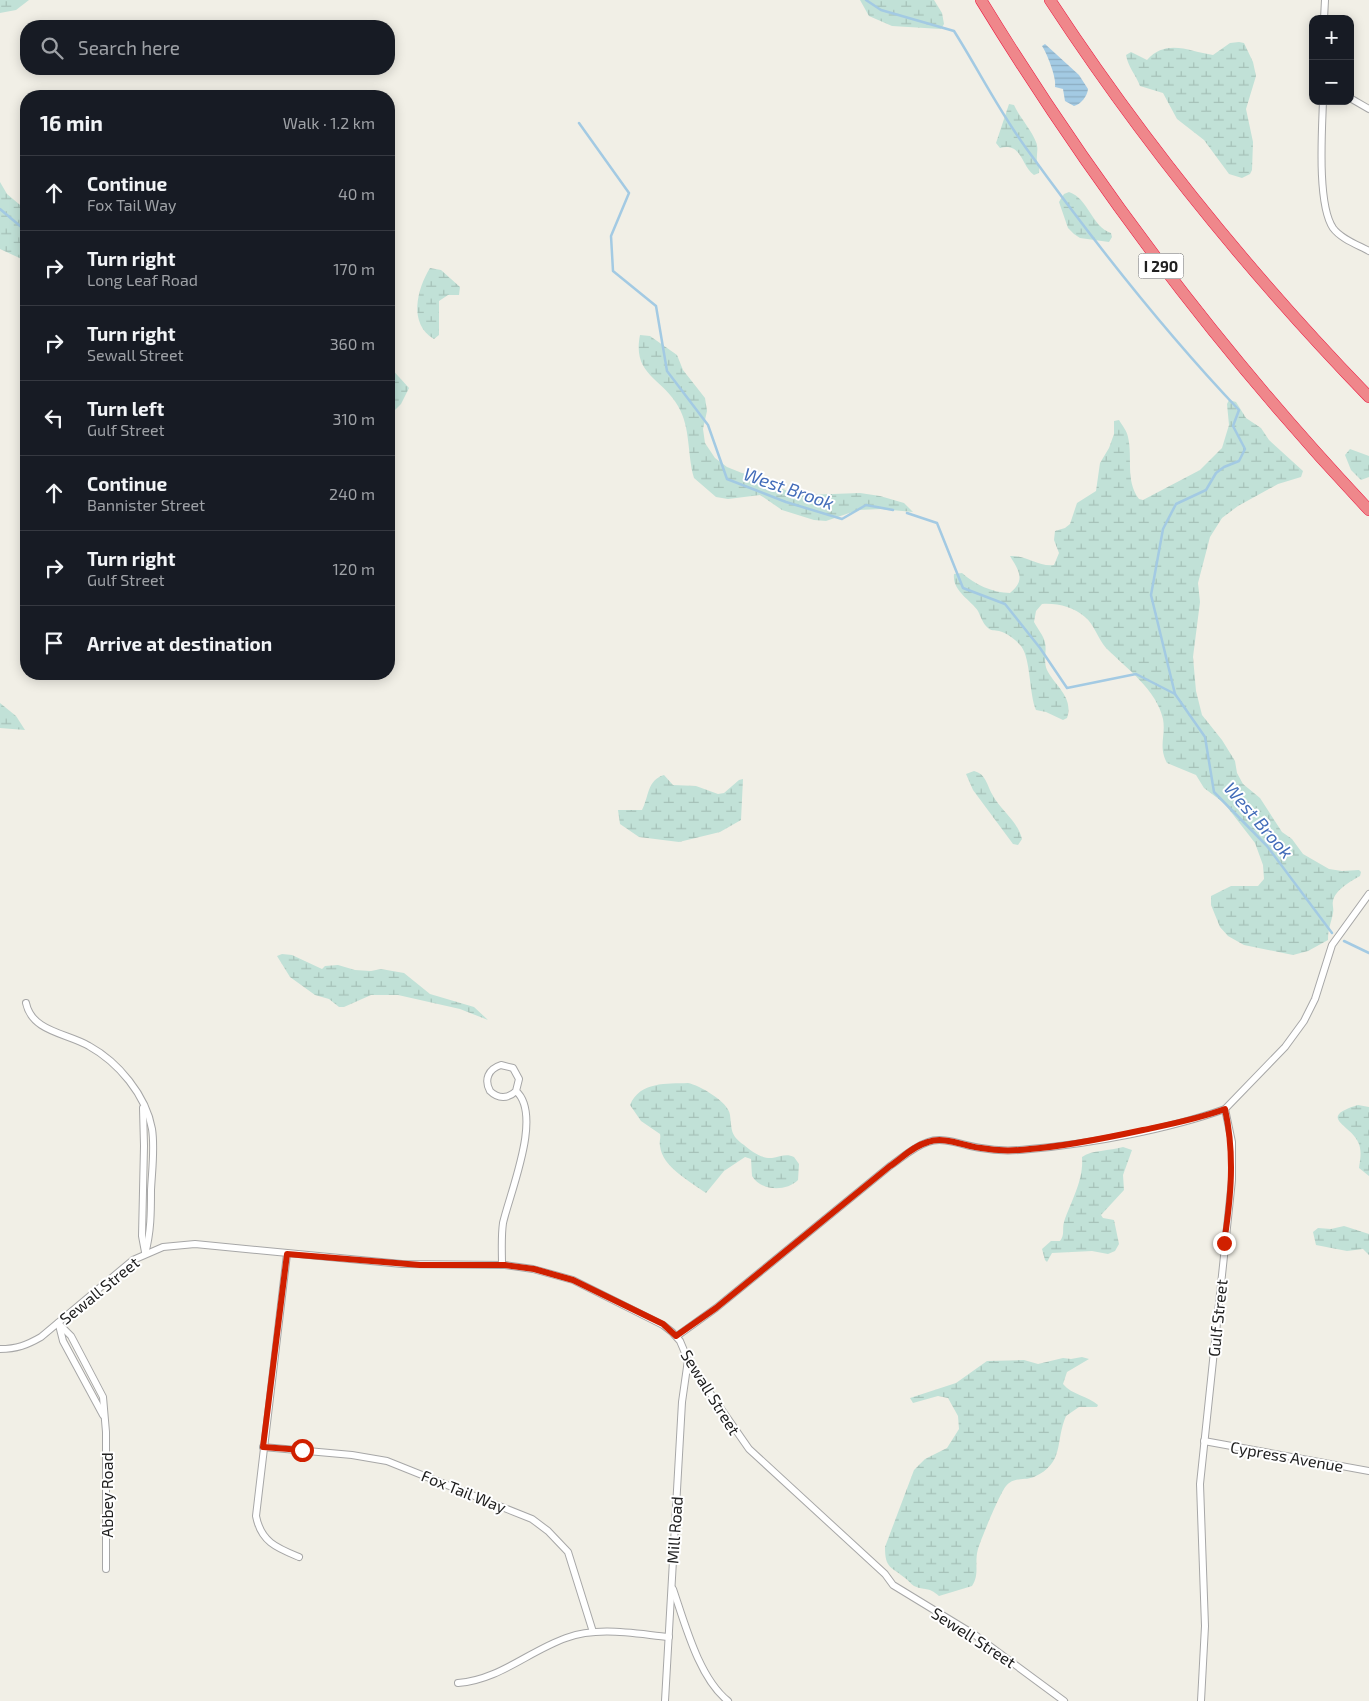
<!DOCTYPE html>
<meta charset="utf-8">
<style>
:root{--surface:#171b24;--page:#242831;--text:#f1f3f6;--muted:#9ea1a6;--line:#363941}
body{margin:0;font-family:"Exo 2",sans-serif;background:var(--page);color:var(--text)}
.controls{position:absolute;right:15px;top:15px;display:grid;overflow:hidden;border-radius:10px;box-shadow:0 2px 12px #0003}
.controls button{width:45px;height:45px;display:grid;place-items:center;padding:0;border:0;border-bottom:1px solid var(--line);background:var(--surface);color:var(--text);font:25px sans-serif}
.stop{position:absolute;width:15px;height:15px;margin:-11px;border:4px solid #d02000;border-radius:50%;background:#fff}
.stop.end{background:#d02000;border-color:#fff;box-shadow:0 1px 5px #0008}
.list{margin:0;padding:0;list-style:none}
h2{display:flex;justify-content:space-between;align-items:center;height:65px;margin:0;padding:0 20px;font-size:21px}
h2 small{font-size:16px;font-weight:400;color:var(--muted)}
.list li{display:grid;grid-template-columns:32px 1fr auto;gap:15px;align-items:center;box-sizing:border-box;height:75px;padding:0 20px;border-top:1px solid var(--line)}
.list b{display:block;font-size:19px;white-space:nowrap}
.list p{margin:0;font-size:16px;white-space:nowrap;color:var(--muted)}
.list em{font-size:16px;font-style:normal;color:var(--muted)}
.icon{flex:none;width:28px;height:28px;fill:none;stroke:currentColor;stroke-width:2;stroke-linecap:round;stroke-linejoin:round}
.map{position:relative;flex:none;width:1369px;height:1701px;overflow:hidden}
.search{position:absolute;background:var(--surface);box-shadow:0 2px 12px #0003;left:20px;top:20px;width:375px;height:55px;display:flex;align-items:center;gap:12px;box-sizing:border-box;padding:0 18px;border-radius:20px;color:var(--muted);font-size:19px}
.panel{position:absolute;background:var(--surface);box-shadow:0 2px 12px #0003;left:20px;top:90px;width:375px;height:590px;border-radius:20px}
.map>svg:first-child{display:block}
.wetland{fill:url(#wetland-marsh)}
.water{fill:url(#water-rules)}
.lines{fill:none;stroke-linecap:round;stroke-linejoin:round}
.stream{stroke:#a3cae3;stroke-width:2.5}
.street-casing{stroke:#a7a7a7;stroke-width:8}
.highway-casing{stroke:#eb1840;stroke-width:12}
.street{stroke:#fff;stroke-width:6}
.highway{stroke:#ef878b;stroke-width:11}
.route{stroke:#d02000;stroke-width:6}
.labels{text-anchor:middle;dominant-baseline:central;stroke-width:4;stroke-linejoin:round;paint-order:stroke}
.shield{fill:#fff;stroke:#636363;stroke-width:1}
.shield-label{font-size:15px;font-weight:bold;fill:#202020}
.street-label{font-size:16px;fill:#202020;stroke:#fff}
.water-label{font-size:18px;font-style:italic;fill:#436cb9;stroke:#fff}
</style>
<div class="map">
<svg width="1369" height="1701" viewBox="0 0 1369 1701">
<defs>
<pattern id="wetland-marsh" width="20" height="14" patternUnits="userSpaceOnUse" patternTransform="scale(1.25)"><rect width="20" height="14" fill="#c1e1d7"/><path d="M1 5h8M5 5V1M11 12h8M15 12V8" fill="none" stroke="#a6c1b8"/></pattern>
<pattern id="water-rules" width="6" height="5" patternUnits="userSpaceOnUse" patternTransform="scale(1.25)"><rect width="6" height="5" fill="#a3cae3"/><path d="M0 2.5h6" fill="none" stroke="#8cadc2"/></pattern>
</defs>
<rect width="100%" height="100%" fill="#f1efe6"/>
<g class="wetland">
<path d="M0,0H29L16,10L0,13Z"/>
<path d="M860,0H934L942,13L944,24L941,29L892,26L869,16Z"/>
<path d="M1239,42L1244,43L1253,62L1256,76L1246,109L1253,142L1252,170L1250,174L1242,178L1229,174L1204,140L1177,119L1163,93L1140,86C1136,75 1128,67 1126,55L1131,52L1147,60C1167,38 1190,52 1213,55L1230,43Z"/>
<path d="M1009,104L1014,105C1020,118 1031,129 1036,142C1039,149 1036,155 1037,161C1038,166 1040,167 1039,173L1034,175C1021,166 1022,142 1000,148L996,143Z"/>
<path d="M0,182L7,194L26,210V261L0,249Z"/>
<path d="M1069,192C1088,198 1092,227 1111,233L1112,237L1109,242L1080,238L1074,234L1068,228L1059,202L1064,194Z"/>
<path d="M430,268L441,270L460,287L459,295H448L439,301V335L434,339C408,324 417,289 430,268Z"/>
<path d="M640,335L650,336L677,355L683,370L705,398L707,411L703,429L705,443L715,458L727,467L742,473L768,479L778,487L793,493L805,495L860,493L880,496L904,503L913,512L881,509L858,510L826,521L814,520L782,510L760,495L728,499L716,497L694,478C687,454 691,428 678,406C662,378 632,375 640,335Z"/>
<path d="M389,366L409,388L401,404L389,416Z"/>
<path d="M1229,400L1236,402L1246,418L1261,428L1269,440L1303,471L1301,477L1278,484L1238,506L1222,518L1210,537L1198,583L1200,602L1193,657L1196,691L1202,715L1222,740L1235,761L1237,773L1243,784L1260,798L1282,832L1292,839L1303,854L1329,869L1342,871L1359,870L1361,872L1360,876C1351,881 1335,890 1333,901C1332,905 1334,908 1333,913C1331,923 1328,929 1328,940L1308,951L1293,955L1244,945L1228,936L1220,927L1211,905V896L1231,886H1258L1264,879L1263,865L1255,843L1224,803L1204,788L1196,775L1167,763C1158,746 1166,736 1163,719C1157,690 1126,668 1106,648C1098,639 1094,624 1085,617C1073,607 1058,603 1042,604L1036,611L1034,622C1037,628 1044,636 1045,643C1047,652 1043,661 1047,670C1055,686 1074,697 1067,718L1063,720L1046,712L1036,710C1029,694 1031,659 1021,646C1016,640 1007,633 999,631C994,630 991,631 988,628C983,624 981,617 978,611C971,600 952,591 954,574L962,573C974,584 993,593 1010,593C1026,580 1019,571 1010,556C1027,555 1038,567 1054,565L1059,553L1054,540L1055,531L1065,528L1070,524L1077,503L1096,491L1100,463L1109,448L1114,434V421L1119,420C1122,425 1127,431 1128,437C1133,458 1125,480 1139,499L1143,500L1200,470L1222,448L1229,425L1227,404Z"/>
<path d="M1350,449L1369,456V477L1361,480L1351,470L1345,455Z"/>
<path d="M0,703L16,716L25,730L0,728Z"/>
<path d="M974,771C986,774 987,785 992,794C1001,811 1017,820 1022,839L1018,845L1013,844L973,790L966,774Z"/>
<path d="M664,775L673,785L696,786L718,794L724,793L739,780L743,779L741,820L720,832L679,842L639,837L620,824L618,810H642C649,797 647,780 664,775Z"/>
<path d="M282,954L292,955L322,969L325,966L338,965L355,970L371,971L381,969L404,973L430,994L474,1007L488,1020L460,1009L398,995H371L344,1007H339L329,999L315,995L290,977L277,956Z"/>
<path d="M688,1083C699,1085 729,1102 730,1115C732,1130 730,1135 744,1145C751,1151 762,1159 772,1158C780,1157 786,1153 794,1157L799,1164L798,1180C786,1192 761,1191 752,1176L751,1159L745,1157L724,1171L706,1193C691,1182 662,1167 660,1146C659,1141 661,1138 660,1134L641,1121L630,1105C640,1081 667,1084 688,1083Z"/>
<path d="M1358,1105L1369,1107V1176L1359,1168C1360,1160 1362,1153 1359,1144C1353,1125 1315,1118 1358,1105Z"/>
<path d="M1123,1147L1132,1150L1123,1175L1124,1190L1101,1215L1103,1218L1114,1220L1119,1244L1115,1251L1108,1254L1092,1251L1052,1253L1047,1262L1045,1260L1042,1249L1051,1241H1060C1065,1235 1062,1229 1064,1222C1071,1201 1084,1180 1082,1157C1091,1150 1110,1151 1123,1147Z"/>
<path d="M1344,1226L1369,1234V1255L1363,1249L1347,1251L1316,1245L1313,1232L1318,1228L1331,1229Z"/>
<path d="M1082,1357L1089,1359L1067,1372L1063,1384C1072,1395 1088,1396 1098,1405L1097,1407H1079L1066,1416C1055,1441 1065,1463 1034,1477C1024,1481 1014,1476 1006,1486C1000,1493 981,1539 978,1549C974,1563 980,1574 972,1586L939,1596C928,1586 925,1591 914,1586C911,1584 908,1580 905,1578C891,1566 885,1569 885,1547L914,1470L925,1459L947,1448L959,1429L958,1416L948,1398L938,1396L913,1403L910,1398L956,1383L987,1361L1024,1360L1038,1364L1063,1358L1071,1359Z"/>
</g>
<path class="water" d="M1045,44L1079,75L1088,89C1087,97 1081,104 1074,106L1065,101L1063,89L1055,87C1057,79 1047,53 1042,46Z"/>
<g class="lines">
<g class="stream">
<path d="M866,0L881,10L954,31C978,69 999,111 1026,148C1091,238 1162,329 1239,410L1233,426L1245,449L1239,461L1224,467L1216,473L1206,490L1176,504L1163,529L1151,595L1175,694"/>
<path d="M579,123L629,193L611,236L613,271L656,306L667,371L708,425L727,479L786,502L842,519L866,505L893,510"/>
<path d="M0,209L26,231"/>
<path d="M907,513L937,523L963,588L1005,604L1040,648L1067,688L1136,674L1175,694L1205,737L1214,792L1267,846L1332,933"/>
<path d="M1344,941L1369,953"/>
</g>
<defs>
<g id="street">
<path d="M1324,19L1325,0"/>
<path d="M1350,98L1369,109"/>
<path d="M1323,101C1322,131 1317,204 1333,228C1341,239 1358,245 1369,251"/>
<path d="M26,1003C32,1032 67,1033 89,1046C118,1062 146,1095 152,1129C155,1148 152,1170 151,1190C151,1212 151,1232 145,1254"/>
<path d="M143,1108L144,1146L142,1236L145,1252"/>
<path d="M287,1254L256,1516C261,1542 277,1548 299,1557"/>
<path d="M502,1265C502,1252 501,1237 503,1223C510,1192 543,1115 516,1091C508,1099 498,1099 490,1091C484,1080 488,1069 501,1065L513,1068L519,1079L516,1091"/>
<path d="M58,1323L71,1336L103,1397L106,1432V1569"/>
<path d="M59,1325L63,1341L103,1415"/>
<path d="M677,1336L716,1308L890,1166C902,1158 913,1147 928,1142C944,1136 964,1146 981,1148C997,1151 1014,1151 1030,1149C1090,1144 1169,1129 1225,1109"/>
<path d="M0,1349C17,1349 27,1345 41,1337L133,1260L163,1247L195,1244L402,1264L505,1265L533,1269L573,1280L663,1325L672,1332L680,1341L688,1360L710,1393L749,1449L885,1574L893,1585L975,1635L1064,1701"/>
<path d="M1204,1441L1369,1471"/>
<path d="M263,1447L352,1455L387,1461L532,1519L548,1531L568,1552L593,1632"/>
<path d="M673,1589C685,1624 699,1678 728,1701"/>
<path d="M458,1683C499,1680 529,1651 566,1638C598,1626 636,1634 669,1637"/>
<path d="M665,1701L682,1402L688,1360"/>
<path d="M1201,1701L1205,1626L1200,1484L1232,1180V1142L1225,1109L1285,1047L1304,1021L1315,999L1332,945L1369,894"/>
</g>
<g id="highway">
<path d="M981,0C1093,183 1222,354 1369,510"/>
<path d="M1050,0C1143,142 1251,275 1369,397"/>
</g>
</defs>
<use href="#street" class="street-casing"/>
<use href="#highway" class="highway-casing"/>
<use href="#street" class="street"/>
<use href="#highway" class="highway"/>
</g>
<g class="lines">
<path class="route" d="M302,1450L263,1447L287,1254L420,1265H505L534,1269L573,1280L663,1324L676,1336L716,1308L890,1166C902,1158 913,1146 928,1142C944,1136 964,1146 981,1148C997,1151 1014,1151 1030,1149C1068,1146 1106,1138 1143,1130C1171,1124 1198,1119 1225,1109C1235,1155 1231,1197 1224,1243"/>
</g>
<g class="labels">
<rect class="shield" x="1138.5" y="253.5" width="45" height="25" rx="4"/>
<g class="shield-label">
<text x="1161" y="266">I 290</text>
</g>
<g class="street-label">
<text transform="translate(99 1290) rotate(-39)">Sewall Street</text>
<text transform="translate(1217 1318) rotate(-84)">Gulf Street</text>
<text transform="translate(711 1392) rotate(58)">Sewall Street</text>
<text transform="translate(1287 1456) rotate(10)">Cypress Avenue</text>
<text transform="translate(464 1491) rotate(22)">Fox Tail Way</text>
<text transform="translate(106 1495) rotate(-90)">Abbey Road</text>
<text transform="translate(674 1530) rotate(-86)">Mill Road</text>
<text transform="translate(974 1637) rotate(33)">Sewell Street</text>
</g>
<g class="water-label">
<text transform="translate(789 488) rotate(19)">West Brook</text>
<text transform="translate(1259 820) rotate(49)">West Brook</text>
</g>
</g>
</svg>
<div class="controls">
<button>+</button>
<button>−</button>
</div>
<div class="stop" style="left:302px;top:1450px"></div>
<div class="stop end" style="left:1224px;top:1243px"></div>
<div class="search"><svg class="icon" aria-label="search" viewBox="0 0 24 24"><circle cx="10" cy="10" r="6"/><path d="M15 15l6 6"/></svg>Search here</div>
<section class="panel">
<h2>16 min<small>Walk · 1.2 km</small></h2>
<ul class="list">
<li><svg class="icon" aria-label="ahead" viewBox="0 0 24 24"><path d="M12 20V5M6 11l6-6 6 6"/></svg><div><b>Continue</b><p>Fox Tail Way</p></div><em>40 m</em></li>
<li><svg class="icon" aria-label="right" viewBox="0 0 24 24"><path d="M7 20v-9h11M14 6l5 5-5 5"/></svg><div><b>Turn right</b><p>Long Leaf Road</p></div><em>170 m</em></li>
<li><svg class="icon" aria-label="right" viewBox="0 0 24 24"><path d="M7 20v-9h11M14 6l5 5-5 5"/></svg><div><b>Turn right</b><p>Sewall Street</p></div><em>360 m</em></li>
<li><svg class="icon" aria-label="left" viewBox="0 0 24 24"><path d="M17 20v-9H6M10 6l-5 5 5 5"/></svg><div><b>Turn left</b><p>Gulf Street</p></div><em>310 m</em></li>
<li><svg class="icon" aria-label="ahead" viewBox="0 0 24 24"><path d="M12 20V5M6 11l6-6 6 6"/></svg><div><b>Continue</b><p>Bannister Street</p></div><em>240 m</em></li>
<li><svg class="icon" aria-label="right" viewBox="0 0 24 24"><path d="M7 20v-9h11M14 6l5 5-5 5"/></svg><div><b>Turn right</b><p>Gulf Street</p></div><em>120 m</em></li>
<li><svg class="icon" aria-label="arrive" viewBox="0 0 24 24"><path d="M6 21V4h12l-3 4 3 4H6"/></svg><div><b>Arrive at destination</b></div></li>
</ul>
</section>
</div>
